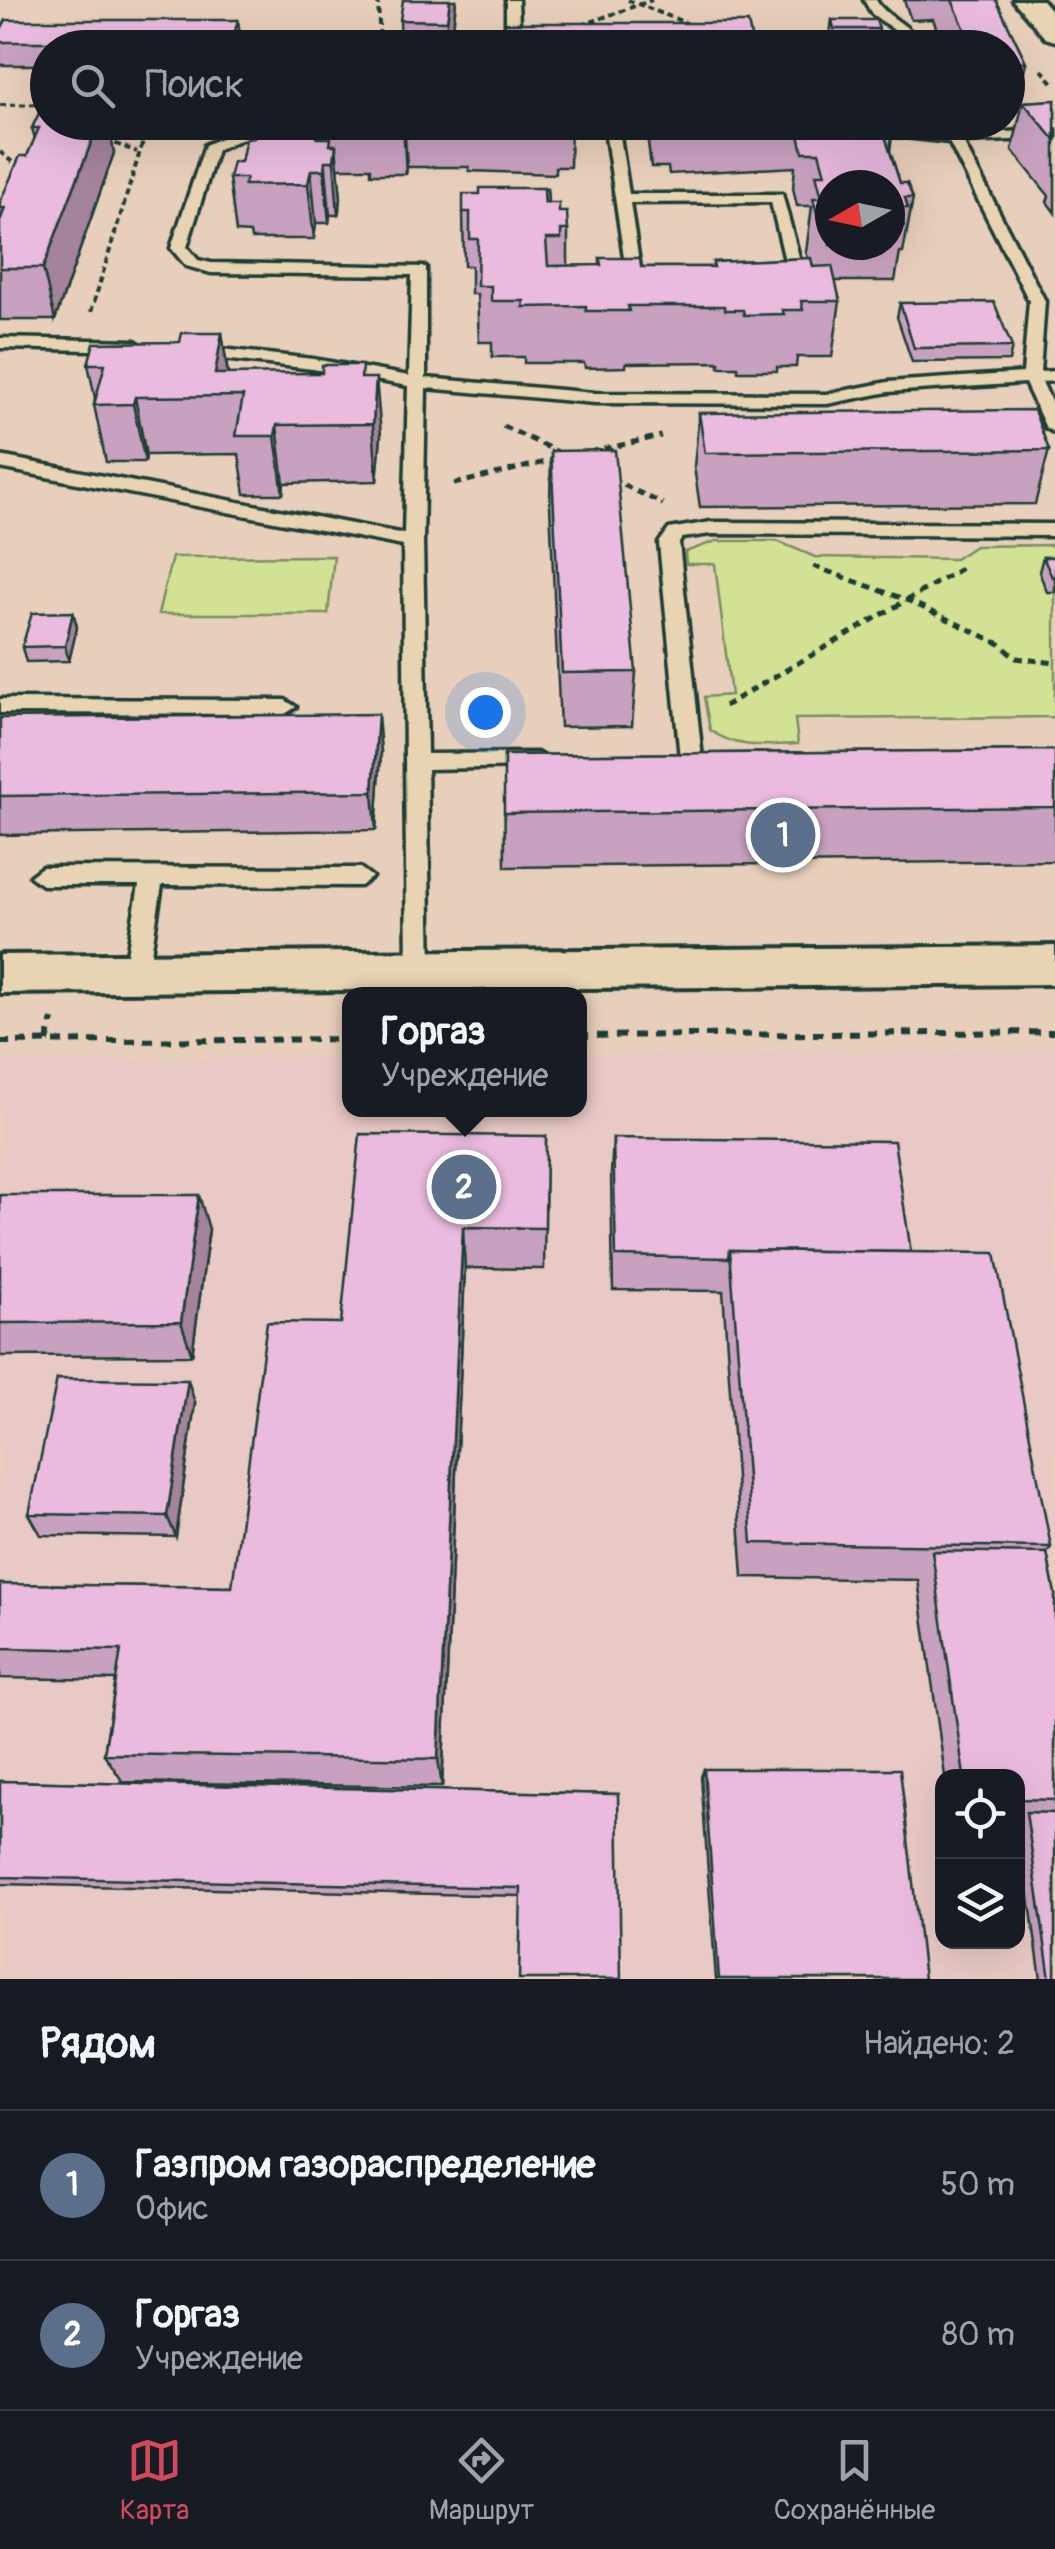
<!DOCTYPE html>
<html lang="ru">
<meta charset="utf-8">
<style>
:root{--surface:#171b24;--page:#20242c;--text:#f1f3f6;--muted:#9ea1a6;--line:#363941;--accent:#d1495b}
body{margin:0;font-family:Pangolin,sans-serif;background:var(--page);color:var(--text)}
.controls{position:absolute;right:30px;bottom:30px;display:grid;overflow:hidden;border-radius:20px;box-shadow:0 10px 40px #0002}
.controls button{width:90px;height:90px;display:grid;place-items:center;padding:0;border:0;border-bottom:2px solid var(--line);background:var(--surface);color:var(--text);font:50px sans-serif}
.compass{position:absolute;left:815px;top:170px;width:90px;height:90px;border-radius:50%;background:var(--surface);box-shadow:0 10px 40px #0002;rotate:261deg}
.you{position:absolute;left:485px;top:712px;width:35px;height:35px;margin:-25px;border:8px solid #fff;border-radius:50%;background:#1a73e8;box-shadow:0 0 0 15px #1a73e833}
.badge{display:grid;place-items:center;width:65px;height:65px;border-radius:50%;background:var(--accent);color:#fff;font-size:32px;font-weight:700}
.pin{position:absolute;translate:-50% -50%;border:5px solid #fff;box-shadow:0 2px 10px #0006}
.popup{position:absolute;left:342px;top:987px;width:245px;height:130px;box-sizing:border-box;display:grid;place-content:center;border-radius:20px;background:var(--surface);filter:drop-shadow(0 2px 8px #0005);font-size:32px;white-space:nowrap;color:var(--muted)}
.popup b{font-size:38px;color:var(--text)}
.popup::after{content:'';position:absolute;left:50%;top:100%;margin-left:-20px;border:20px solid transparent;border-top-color:var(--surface)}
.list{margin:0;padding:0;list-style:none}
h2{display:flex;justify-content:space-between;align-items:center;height:130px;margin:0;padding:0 40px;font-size:42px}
h2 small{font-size:32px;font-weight:400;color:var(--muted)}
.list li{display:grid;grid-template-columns:65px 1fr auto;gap:30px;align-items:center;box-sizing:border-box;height:150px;padding:0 40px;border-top:2px solid var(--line)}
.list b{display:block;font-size:38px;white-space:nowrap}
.list p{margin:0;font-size:32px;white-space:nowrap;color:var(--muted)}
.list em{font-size:32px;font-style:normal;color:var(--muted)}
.icon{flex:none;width:55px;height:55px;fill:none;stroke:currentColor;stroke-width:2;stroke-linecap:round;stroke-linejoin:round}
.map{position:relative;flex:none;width:1055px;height:1979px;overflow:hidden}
.search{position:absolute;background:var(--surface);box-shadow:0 10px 40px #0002;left:30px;right:30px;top:30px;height:110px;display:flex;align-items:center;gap:25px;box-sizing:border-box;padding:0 35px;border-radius:55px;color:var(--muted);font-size:38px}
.sheet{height:430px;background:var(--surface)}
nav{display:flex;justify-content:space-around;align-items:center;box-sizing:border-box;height:140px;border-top:2px solid var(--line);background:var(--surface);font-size:28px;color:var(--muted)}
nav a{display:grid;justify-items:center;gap:5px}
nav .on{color:var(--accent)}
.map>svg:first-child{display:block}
.built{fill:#e9c9c6;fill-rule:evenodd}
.green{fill:#d3e194;stroke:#798f64;stroke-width:2.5}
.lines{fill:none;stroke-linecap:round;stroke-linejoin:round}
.service-casing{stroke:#1f3d34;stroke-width:7}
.minor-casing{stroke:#1f3d34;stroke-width:8}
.tertiary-casing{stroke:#1f3d34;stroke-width:7}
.path-far2{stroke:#1f3d34;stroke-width:4;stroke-dasharray:6 4;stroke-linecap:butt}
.path-far1{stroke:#1f3d34;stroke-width:5;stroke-dasharray:8 6;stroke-linecap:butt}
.path{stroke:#1f3d34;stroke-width:6;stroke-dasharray:10 8;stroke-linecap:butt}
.service{fill:#e8d4b2;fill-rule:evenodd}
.minor{fill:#e8d4b2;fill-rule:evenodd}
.tertiary{fill:#e8d4b2;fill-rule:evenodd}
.wall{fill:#c9a1c0;stroke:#1f3d34;stroke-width:2.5;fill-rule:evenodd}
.shaded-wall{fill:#a4839c;stroke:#1f3d34;stroke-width:2.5}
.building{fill:#eabbdf;stroke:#1f3d34;stroke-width:2.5}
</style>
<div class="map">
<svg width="1055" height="1979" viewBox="0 0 1055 1979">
<rect width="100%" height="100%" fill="#e8cfbb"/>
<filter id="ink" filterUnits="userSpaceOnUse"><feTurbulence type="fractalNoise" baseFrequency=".01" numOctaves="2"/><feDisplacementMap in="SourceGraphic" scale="20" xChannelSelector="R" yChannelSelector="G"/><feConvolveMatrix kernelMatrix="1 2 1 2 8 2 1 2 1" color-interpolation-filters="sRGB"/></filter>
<g filter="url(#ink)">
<path class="built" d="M1055,1050V1979H0V1061L349,1058V1110H579V1055ZM942,1776H1018V1942H942Z"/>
<g class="green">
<path d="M716,541H777L815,557L955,559L975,546L1055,545V717L795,719L798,744C766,745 737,750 710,730L704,697L731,695L715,564H686L685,552Z"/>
<path d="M334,556L328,614H158L172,557Z"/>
</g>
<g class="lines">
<defs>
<g id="service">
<path d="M506,0H518L520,48H506Z"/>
<path d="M864,0H876C888,21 914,23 919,48H906L904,37L872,14Z"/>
<path d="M534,122L687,123V129L682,130H619L629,194H782L808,290L800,295L792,290L771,202L630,203L643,288L629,291L605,130H537L530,126Z"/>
<path d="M857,124L940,132L937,128L944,124L958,134L1055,130V138L963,142L1045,301L1040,372L1055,371V381L1042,382L1055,410V433L1046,428L1025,383L888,392L827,404L595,403L426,388L423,542L427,754L537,753L548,760L537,767L427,769L431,969L428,976H410L407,969L403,546L0,468V456L404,534L408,386L313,369L195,356L187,351L195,346L313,359L409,376L412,275L211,273L186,266L171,248L205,145L237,131L287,125L294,129L292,132L241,139L217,150L187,247L198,260L211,263L426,267V378L595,393L827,394L888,382L1023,373L1029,301L949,142L852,131V125Z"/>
<path d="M0,338L135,341L143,346L135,351L0,348Z"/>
<path d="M711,522L1055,524V536L711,534L682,538L679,543L702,758L691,765L680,758L659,543L669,529Z"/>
<path d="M0,699L285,700L296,707L285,714L0,713Z"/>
<path d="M42,867L360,868L372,877L360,886L162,885L148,972L145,979H127L124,972L139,885H42L30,876Z"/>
</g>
<path id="minor" d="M1055,946V984L0,993V955Z"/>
<path id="tertiary" d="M1013,0H1042L1055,15V41L1045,38Z"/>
</defs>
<use href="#service" class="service-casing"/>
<use href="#minor" class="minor-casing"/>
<use href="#tertiary" class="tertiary-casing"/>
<g class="path-far2">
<path d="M378,0L380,48"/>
<path d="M628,0L691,25"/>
<path d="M582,25L652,0"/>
<path d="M1042,70L1055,85"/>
<path d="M0,105L48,104"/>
<path d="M106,140L137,152"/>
<path d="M0,152L22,170"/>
<path d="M91,312L149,122"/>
</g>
<g class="path-far1">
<path d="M503,426L560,453"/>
<path d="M590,452L661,436"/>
<path d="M611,479L663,504"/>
<path d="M454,484L558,459"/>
<path d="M813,566L907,600L1000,644L1016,658L1055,663"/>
<path d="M724,706L964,567"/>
</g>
<g class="path">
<path d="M579,1036L1055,1032"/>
<path d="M0,1042L349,1039"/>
<path d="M47,1042L53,1019"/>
</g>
<use href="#service" class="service"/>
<use href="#minor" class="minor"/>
<use href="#tertiary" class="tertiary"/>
</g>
<g class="wall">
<path d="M456,0L451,48H401L400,20Z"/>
<path d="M904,0H996L1026,62L1016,110H1008V48H944L933,19L911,20Z"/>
<path d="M238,20L240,48H48V65H0V31Z"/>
<path d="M832,20L879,29L877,41H833L830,32Z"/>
<path d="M505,23L752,41L751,48H504Z"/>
<path d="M1055,100V213L1047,202L1049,196L1012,150L1023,102Z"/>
<path d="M43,105L114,153L55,320H0V202L27,156L35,139L32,128Z"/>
<path d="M258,122H571L570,167H555V174L469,171V167H407L406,174H371V168H338L341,199L338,215H330L329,223H316L314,239H251L250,233L236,232L229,178L254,138Z"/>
<path d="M649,122H888L892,136L890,151L900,183L913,198L903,253H900L895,281H835L840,301L832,357H797L796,367H777V371H738V367H719V362L626,363V367L585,368L584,363H524V357H492V342H479L477,294H471V266H464L463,212L480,194L547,189L548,203L559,212L568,230V266L600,265V258L641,267H713V262L808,258L806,252L812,206H797L793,188L795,167L669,174L668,167H651L648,142ZM830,185H890V245H830Z"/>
<path d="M900,303L1012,347L1009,361L912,362L897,317Z"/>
<path d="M222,333L228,374L363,378L381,435L377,481L284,483L283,494H245L239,454L146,455L145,462H106L94,405L95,398L88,364Z"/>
<path d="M699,413L1049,450L1035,504L700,507L694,467Z"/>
<path d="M551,451L636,672L632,726L560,727L550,505Z"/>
<path d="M1043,557H1055V592H1047L1039,572Z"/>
<path d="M73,612L77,627L69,661L26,662L22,647Z"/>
<path d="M0,718L381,752L376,830L0,835Z"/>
<path d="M1055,750V861L505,867L504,755Z"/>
<path d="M546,1136L544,1269L465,1268L442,1787L123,1782L104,1754L116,1680L0,1678V1584L232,1587L341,1323Z"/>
<path d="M613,1138L911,1252L1051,1547L1047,1553L1055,1594V1979H1041L1018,1822V1776H945L918,1580L743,1577L723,1291L613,1290L611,1173Z"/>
<path d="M0,1195L209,1229L192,1355L0,1356Z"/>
<path d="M195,1403L176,1537L41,1535L29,1514Z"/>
<path d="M704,1769L924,1979H716L701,1777Z"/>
<path d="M0,1781L618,1794L521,1896L0,1884Z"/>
</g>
<g class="shaded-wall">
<path d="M450,0H456L451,48H448L447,21Z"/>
<path d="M238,20L241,44L240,48H233L232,42Z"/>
<path d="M99,122H109L114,153L55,320L43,268Z"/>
<path d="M320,122H322L330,215L329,223L324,170L317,138Z"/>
<path d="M403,122H404L407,167L406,174Z"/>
<path d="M336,145L341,199L338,215L334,161Z"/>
<path d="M311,170L316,223L314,239L308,184Z"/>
<path d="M222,333L230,390L215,374Z"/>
<path d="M376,378L381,435L377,481L373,424Z"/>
<path d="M135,397L146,455L145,462L133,404Z"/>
<path d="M277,425L284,483L283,494L275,436Z"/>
<path d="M73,612L77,627L69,661L65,646Z"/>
<path d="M378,714L381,752L376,830L373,792Z"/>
<path d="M199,1195L209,1229L192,1355L181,1322Z"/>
<path d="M463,1227L465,1268L442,1787L438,1759Z"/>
<path d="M188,1380L195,1403L176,1537L167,1516Z"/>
</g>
<g class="building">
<path d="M403,0H450L447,21L400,20Z"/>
<path d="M952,0H996L1026,62H1008V48H973Z"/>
<path d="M6,20H238L232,42H0V31Z"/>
<path d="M832,20H876L879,29H834Z"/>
<path d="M505,23H748L752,41L504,42Z"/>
<path d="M1055,100V140L1023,102Z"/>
<path d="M43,105H48V122H99L43,268H0V221L5,208H0V202L20,156H27L39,128H32Z"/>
<path d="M258,122H320L317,138H331L330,145H336L334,161H325L324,170H311L308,184L244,185L246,178H229L233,162H241L246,138H254Z"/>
<path d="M805,122H888L892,136H885L900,183H907L913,198H905L908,208H899L904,226H890V185H830V217H818L813,198H822L816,174H825L819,152H803L799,135H808Z"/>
<path d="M480,188H544L545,203H559V212H567L568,230H561V239H546L548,266L601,265L600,258H640L641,267H714L713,262L811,258L813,267L832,266L840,301H801L803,310H782L784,314L744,315L743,310H725L724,306H628L629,311H586V306L523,307L524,301H491V286H477L478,239H470V212H463V194H480Z"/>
<path d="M544,189H547L548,202H545Z"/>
<path d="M994,302L1012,347L914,348L900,303Z"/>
<path d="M182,333H222L215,374L322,373V365H362L361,378H376L373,424L277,425L275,436H236L243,396L135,397L133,404L94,405L105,364H88L94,343L180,342Z"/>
<path d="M1034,410L1049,450L705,453L699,413Z"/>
<path d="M615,450L636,672L562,673L551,451Z"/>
<path d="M1043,557H1055V577H1052Z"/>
<path d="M73,612L65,646L22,647L32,613Z"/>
<path d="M378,714L373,792L0,796V718Z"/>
<path d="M1055,750V807L504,813V755Z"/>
<path d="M360,1134L546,1136L545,1228L463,1227L438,1759L104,1754L121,1650L0,1648V1584L232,1587L267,1322L341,1323Z"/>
<path d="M613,1138L894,1141L911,1252L730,1250L729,1258L616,1256Z"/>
<path d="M0,1195H199L181,1322L0,1323Z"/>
<path d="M730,1250L995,1253L1051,1547L752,1543Z"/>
<path d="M57,1379L188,1380L167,1516L29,1514Z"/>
<path d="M932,1551L1047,1553L1055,1594V1800L1018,1799V1776H964Z"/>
<path d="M704,1769H900L924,1979H719Z"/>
<path d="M0,1781L618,1794L621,1979H519L521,1888L0,1877Z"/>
<path d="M1026,1812L1055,1813V1979H1050Z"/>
</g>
</g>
</svg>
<div class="controls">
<button><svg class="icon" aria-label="locate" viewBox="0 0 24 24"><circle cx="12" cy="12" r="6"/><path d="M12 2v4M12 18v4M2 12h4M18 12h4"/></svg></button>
<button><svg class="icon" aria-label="layers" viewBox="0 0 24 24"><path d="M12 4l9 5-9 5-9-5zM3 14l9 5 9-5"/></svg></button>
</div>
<svg class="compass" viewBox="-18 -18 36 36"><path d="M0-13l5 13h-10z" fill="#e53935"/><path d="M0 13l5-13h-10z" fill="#9ea1a6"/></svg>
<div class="you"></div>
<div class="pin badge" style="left:783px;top:835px;background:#5c6f8a">1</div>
<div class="pin badge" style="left:464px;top:1187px;background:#5c6f8a">2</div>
<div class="popup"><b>Горгаз</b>Учреждение</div>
<div class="search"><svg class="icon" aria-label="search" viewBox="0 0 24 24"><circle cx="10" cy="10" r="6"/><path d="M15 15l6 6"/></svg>Поиск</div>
</div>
<section class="sheet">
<h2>Рядом<small>Найдено: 2</small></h2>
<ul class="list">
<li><span class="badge" style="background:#5c6f8a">1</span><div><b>Газпром газораспределение</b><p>Офис</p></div><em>50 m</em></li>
<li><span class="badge" style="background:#5c6f8a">2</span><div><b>Горгаз</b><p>Учреждение</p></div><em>80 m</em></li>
</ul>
</section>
<nav>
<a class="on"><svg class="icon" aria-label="map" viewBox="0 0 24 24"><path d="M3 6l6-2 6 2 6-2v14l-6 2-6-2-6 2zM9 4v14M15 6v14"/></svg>Карта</a>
<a><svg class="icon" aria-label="directions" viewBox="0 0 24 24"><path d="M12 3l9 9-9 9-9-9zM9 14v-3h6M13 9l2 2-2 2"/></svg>Маршрут</a>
<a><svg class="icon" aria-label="saved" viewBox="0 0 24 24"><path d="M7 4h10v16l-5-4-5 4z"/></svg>Сохранённые</a>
</nav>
